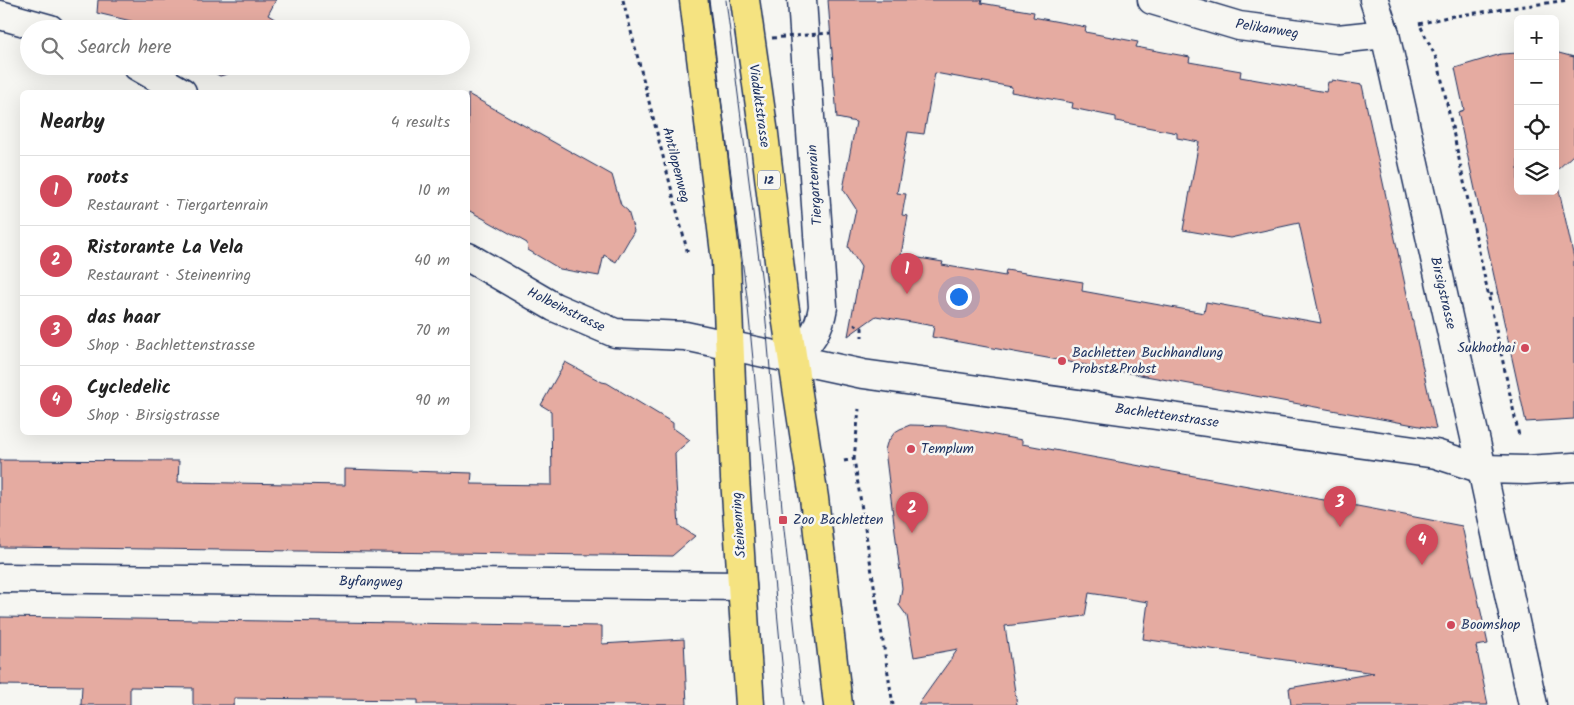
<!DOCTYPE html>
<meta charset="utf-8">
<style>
:root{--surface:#fff;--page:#f2f2f2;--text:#222;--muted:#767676;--line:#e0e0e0;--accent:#d1495b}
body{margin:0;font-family:Kalam,sans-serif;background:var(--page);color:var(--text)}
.controls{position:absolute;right:15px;top:15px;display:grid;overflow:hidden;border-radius:8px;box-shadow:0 5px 20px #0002}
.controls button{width:45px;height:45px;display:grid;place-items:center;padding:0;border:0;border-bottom:1px solid var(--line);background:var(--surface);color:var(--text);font:25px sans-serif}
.you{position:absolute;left:958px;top:296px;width:18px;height:18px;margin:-12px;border:4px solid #fff;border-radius:50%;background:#1a73e8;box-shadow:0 0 0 8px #1a73e833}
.badge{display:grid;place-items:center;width:32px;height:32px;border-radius:50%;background:var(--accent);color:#fff;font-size:16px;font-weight:700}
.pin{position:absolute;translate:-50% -41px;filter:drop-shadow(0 1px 2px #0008)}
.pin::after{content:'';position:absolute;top:26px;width:18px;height:15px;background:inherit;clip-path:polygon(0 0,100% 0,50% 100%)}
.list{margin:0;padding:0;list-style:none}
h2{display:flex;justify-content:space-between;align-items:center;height:65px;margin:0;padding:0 20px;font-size:21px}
h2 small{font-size:16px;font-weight:400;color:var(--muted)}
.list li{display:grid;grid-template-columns:32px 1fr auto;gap:15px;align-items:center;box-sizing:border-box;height:70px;padding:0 20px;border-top:1px solid var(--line)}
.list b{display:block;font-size:19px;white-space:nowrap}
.list p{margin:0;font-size:16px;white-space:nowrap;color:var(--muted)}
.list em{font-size:16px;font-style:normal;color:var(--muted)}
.icon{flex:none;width:28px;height:28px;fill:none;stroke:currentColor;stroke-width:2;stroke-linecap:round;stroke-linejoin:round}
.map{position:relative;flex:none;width:1574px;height:705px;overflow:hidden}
.search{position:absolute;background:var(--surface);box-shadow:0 5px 20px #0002;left:20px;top:20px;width:450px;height:55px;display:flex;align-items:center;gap:12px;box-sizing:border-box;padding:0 18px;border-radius:28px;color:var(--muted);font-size:19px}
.panel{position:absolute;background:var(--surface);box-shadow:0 5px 20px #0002;left:20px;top:90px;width:450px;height:345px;border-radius:8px}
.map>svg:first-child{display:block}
.building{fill:#e5aba1;stroke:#1b2f5e;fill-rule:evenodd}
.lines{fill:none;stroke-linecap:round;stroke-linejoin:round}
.minor-casing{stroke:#1b2f5e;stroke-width:31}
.primary-casing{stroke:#1b2f5e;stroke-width:31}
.path{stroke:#1b2f5e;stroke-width:3;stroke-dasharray:4 4;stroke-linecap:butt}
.minor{stroke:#f6f6f2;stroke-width:28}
.primary{stroke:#f5e381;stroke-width:28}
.tram{stroke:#1b2f5e;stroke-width:1}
.path-bridge{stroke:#1b2f5e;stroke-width:3;stroke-dasharray:4 4;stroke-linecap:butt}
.poi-dot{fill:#d1495b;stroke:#f6f6f2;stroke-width:2}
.labels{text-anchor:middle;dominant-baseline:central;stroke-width:5;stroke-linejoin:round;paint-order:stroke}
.shield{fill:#f6f6f2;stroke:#5d6b8a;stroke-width:1}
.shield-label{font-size:12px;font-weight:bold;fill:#1b2f5e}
.street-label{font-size:14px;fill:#1b2f5e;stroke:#f6f6f2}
.poi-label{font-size:14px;fill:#1b2f5e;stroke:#f6f6f2;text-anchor:start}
</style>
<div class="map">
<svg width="1574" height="705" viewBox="0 0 1574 705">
<rect width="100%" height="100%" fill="#f6f6f2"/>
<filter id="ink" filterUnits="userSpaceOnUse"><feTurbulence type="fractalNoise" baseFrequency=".02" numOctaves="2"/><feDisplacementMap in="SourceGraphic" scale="10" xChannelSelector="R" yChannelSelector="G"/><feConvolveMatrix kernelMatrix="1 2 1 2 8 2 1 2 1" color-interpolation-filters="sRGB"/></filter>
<g filter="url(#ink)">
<g class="building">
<path d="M98,0H276L268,15L283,24L281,29H137L144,24L97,13Z"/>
<path d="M828,0H982L981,3L1034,12L1033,17L1086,27L1085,32L1138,42L1136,47L1190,57L1189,62L1241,71L1240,77L1326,92L1328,82H1331L1332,80L1362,85L1436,429L932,337L934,326L876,316L848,336L861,267L848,247L856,209L843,189L856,122L837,118ZM935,73L1012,87L1011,92L1073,103L1072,108L1116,117V121L1177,133V138L1199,142L1183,230L1230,238L1299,223L1321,323L1206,302L1204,313L1082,291L1083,282L1006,270L1005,276L942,265L943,262L901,255L908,216L902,215L906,194L897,193L908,132L924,134Z"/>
<path d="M1555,52L1574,57V154L1555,172Z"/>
<path d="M1518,53V191H1555V172L1574,258V419L1526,422L1458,112L1464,110L1455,68L1501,54Z"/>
<path d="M202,66H255L220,76Z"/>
<path d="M468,94L612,175L621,205L628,211L634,231L616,262L604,255L599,276L560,269L528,250L527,243L468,210Z"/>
<path d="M565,362L602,382L607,383L673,423V428L690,440L675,453L676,483L679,526L695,536L672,556L0,547V460L179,461L178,482L345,485V469L472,473L471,484L552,485L551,411L541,405Z"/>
<path d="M910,425L948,426L1005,437L1022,440V444L1318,499L1337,502L1346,498L1352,505L1462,526L1488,644L1476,646L1488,705H1291L1289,688L1374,673L1143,639L1148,602L1089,593L1085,616L1005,626L1017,705H918L958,649L914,657L907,616L899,605L902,588L885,450L887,443L895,432L900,429Z"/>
<path d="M0,617L602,626V644L684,639L687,705L418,704V700L234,698V705H193V688L130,687V705H81L82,686L0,685Z"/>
</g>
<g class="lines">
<defs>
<g id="minor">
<path d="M1152,0L1239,26L1338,39L1385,34"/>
<path d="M1374,0L1385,34L1482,469L1533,705"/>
<path d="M0,15L50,29"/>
<path d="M137,66L182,92"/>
<path d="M468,257L554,307L615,333L685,336L863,374L1436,454L1482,469L1526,470L1574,467"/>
<path d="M793,360C809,342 819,332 823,307L802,0"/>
<path d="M0,578L742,586"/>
</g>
<g id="primary">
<path d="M694,0L726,261L735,478L750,705"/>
<path d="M745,0L764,134L784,303L814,498L838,705"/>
</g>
</defs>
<use href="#minor" class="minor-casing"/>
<use href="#primary" class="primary-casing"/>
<g class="path">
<path d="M623,0L688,254"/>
<path d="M1419,24L1447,17L1568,0"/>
<path d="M1421,27L1438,62L1519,436"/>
<path d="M1489,295L1498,293"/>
<path d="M854,324L862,328V338"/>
<path d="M854,459L859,409"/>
<path d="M844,461L854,459L893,705"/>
</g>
<use href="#minor" class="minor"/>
<use href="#primary" class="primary"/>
<g class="tram">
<path d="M708,0L747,297L786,705"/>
<path d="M726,0L764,299L783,520L803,705"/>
</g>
<path class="path-bridge" d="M772,38L830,33"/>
</g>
</g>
<g class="poi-dot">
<circle cx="1525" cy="348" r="5"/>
<circle cx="1062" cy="361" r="5"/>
<circle cx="911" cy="449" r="5"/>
<rect x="778" y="515" width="10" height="10" rx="2.5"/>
<circle cx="1451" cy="625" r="5"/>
</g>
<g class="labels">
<rect class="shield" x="758" y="170.5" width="22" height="19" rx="4"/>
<g class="shield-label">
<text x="769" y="180">12</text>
</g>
<g class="street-label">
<text transform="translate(1267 29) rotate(9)">Pelikanweg</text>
<text transform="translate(759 106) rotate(82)">Viaduktstrasse</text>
<text transform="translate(676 165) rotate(76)">Antilopenweg</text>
<text transform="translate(815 185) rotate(-94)">Tiergartenrain</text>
<text transform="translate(1443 293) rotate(77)">Birsigstrasse</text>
<text transform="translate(566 310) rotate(26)">Holbeinstrasse</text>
<text transform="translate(1167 416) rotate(8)">Bachlettenstrasse</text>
<text transform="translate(739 525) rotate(-94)">Steinenring</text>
<text transform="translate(371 582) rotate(1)">Byfangweg</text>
</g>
<g class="poi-label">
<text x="1515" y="348" text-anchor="end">Sukhothai</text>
<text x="1072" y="353">Bachletten Buchhandlung<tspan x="1072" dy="16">Probst&amp;Probst</tspan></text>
<text x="921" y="449">Templum</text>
<text x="793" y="520">Zoo Bachletten</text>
<text x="1461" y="625">Boomshop</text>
</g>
</g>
</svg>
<div class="controls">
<button>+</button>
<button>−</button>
<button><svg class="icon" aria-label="locate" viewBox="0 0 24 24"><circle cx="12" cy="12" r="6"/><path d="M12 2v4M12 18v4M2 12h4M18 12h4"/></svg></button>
<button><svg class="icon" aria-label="layers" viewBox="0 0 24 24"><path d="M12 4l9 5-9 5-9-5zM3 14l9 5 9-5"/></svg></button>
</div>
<div class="you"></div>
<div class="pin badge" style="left:907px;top:294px">1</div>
<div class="pin badge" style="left:912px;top:533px">2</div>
<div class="pin badge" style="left:1340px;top:527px">3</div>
<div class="pin badge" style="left:1422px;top:565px">4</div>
<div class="search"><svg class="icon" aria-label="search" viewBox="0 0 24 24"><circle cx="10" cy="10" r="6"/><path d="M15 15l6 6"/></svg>Search here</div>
<section class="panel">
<h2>Nearby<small>4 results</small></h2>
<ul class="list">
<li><span class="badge">1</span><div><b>roots</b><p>Restaurant · Tiergartenrain</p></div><em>10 m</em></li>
<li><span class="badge">2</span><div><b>Ristorante La Vela</b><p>Restaurant · Steinenring</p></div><em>40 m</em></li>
<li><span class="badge">3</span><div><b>das haar</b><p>Shop · Bachlettenstrasse</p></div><em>70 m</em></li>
<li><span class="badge">4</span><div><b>Cycledelic</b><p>Shop · Birsigstrasse</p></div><em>90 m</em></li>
</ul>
</section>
</div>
